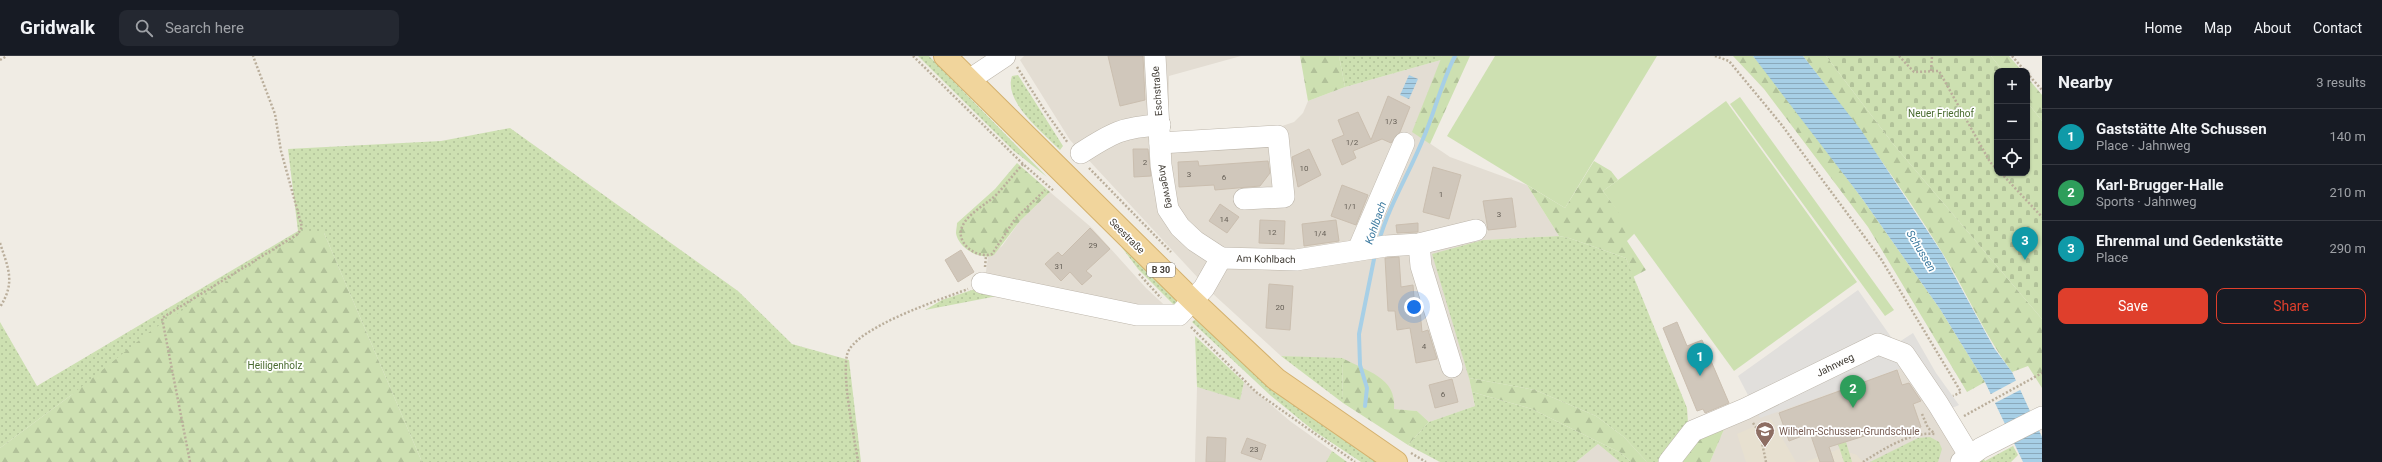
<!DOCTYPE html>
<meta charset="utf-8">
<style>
:root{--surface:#171b24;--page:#242831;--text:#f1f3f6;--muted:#9ea1a6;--line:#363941;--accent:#df3f2c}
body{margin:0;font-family:Roboto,sans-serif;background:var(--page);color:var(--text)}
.controls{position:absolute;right:12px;top:12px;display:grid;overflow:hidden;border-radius:8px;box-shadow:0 1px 3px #0004}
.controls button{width:36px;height:36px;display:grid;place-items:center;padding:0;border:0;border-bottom:1px solid var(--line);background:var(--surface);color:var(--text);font:20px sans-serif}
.you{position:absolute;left:1414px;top:251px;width:14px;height:14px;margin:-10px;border:3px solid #fff;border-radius:50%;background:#1a73e8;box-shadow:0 0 0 6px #1a73e833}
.badge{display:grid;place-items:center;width:26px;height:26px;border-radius:50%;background:var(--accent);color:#fff;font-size:13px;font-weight:700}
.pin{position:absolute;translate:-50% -33px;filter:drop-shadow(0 1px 2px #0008)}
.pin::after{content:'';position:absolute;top:21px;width:14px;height:12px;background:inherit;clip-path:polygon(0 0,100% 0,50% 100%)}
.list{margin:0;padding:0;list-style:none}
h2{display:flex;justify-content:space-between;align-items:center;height:52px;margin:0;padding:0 16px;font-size:17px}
h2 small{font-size:13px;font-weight:400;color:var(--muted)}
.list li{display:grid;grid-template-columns:26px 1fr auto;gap:12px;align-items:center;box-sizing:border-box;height:56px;padding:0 16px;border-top:1px solid var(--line)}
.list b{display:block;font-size:15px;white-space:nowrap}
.list p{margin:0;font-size:13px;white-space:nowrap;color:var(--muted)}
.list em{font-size:13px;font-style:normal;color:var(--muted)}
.actions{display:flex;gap:8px;padding:12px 16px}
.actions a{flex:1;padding:9px 0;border:1px solid var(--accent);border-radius:8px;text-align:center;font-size:14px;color:var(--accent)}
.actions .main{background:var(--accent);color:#fff}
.icon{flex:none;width:22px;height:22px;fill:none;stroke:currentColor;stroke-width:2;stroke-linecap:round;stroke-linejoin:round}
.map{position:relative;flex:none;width:2042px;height:406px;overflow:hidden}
header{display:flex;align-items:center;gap:24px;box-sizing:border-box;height:56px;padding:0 20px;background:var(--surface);border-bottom:1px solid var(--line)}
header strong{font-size:19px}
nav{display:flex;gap:22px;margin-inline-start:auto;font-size:14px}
.search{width:280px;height:36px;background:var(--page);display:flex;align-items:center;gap:10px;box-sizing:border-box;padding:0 14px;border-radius:8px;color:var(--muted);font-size:15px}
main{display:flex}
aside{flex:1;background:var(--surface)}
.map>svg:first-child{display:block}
.residential{fill:#e3ddd3}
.education{fill:#e7e0d0}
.grass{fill:url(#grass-dots)}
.forest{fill:url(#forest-firs)}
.cemetery{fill:url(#cemetery-stones)}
.pitch{fill:#cde0b1}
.parking{fill:#e1dfdc}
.water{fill:url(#water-rules)}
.pier{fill:#f0ece4}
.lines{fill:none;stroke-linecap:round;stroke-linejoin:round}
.stream{stroke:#a7cfe6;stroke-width:4}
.building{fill:#d0c7bb;stroke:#cabeaf}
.minor-casing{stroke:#bdb6ab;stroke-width:22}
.major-casing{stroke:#d4b16e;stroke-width:24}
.path{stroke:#baae9b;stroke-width:2.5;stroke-dasharray:2 2;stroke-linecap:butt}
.minor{stroke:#fff;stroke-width:21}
.major{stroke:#f1d59c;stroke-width:22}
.labels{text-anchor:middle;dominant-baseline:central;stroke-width:3.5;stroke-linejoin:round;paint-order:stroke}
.number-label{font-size:8px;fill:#655f56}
.shield{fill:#fff;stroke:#7a7672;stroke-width:1}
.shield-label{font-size:9px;font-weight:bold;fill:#413c35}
.street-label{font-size:10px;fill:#413c35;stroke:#fff}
.park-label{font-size:10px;fill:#496b30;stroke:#fff}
.education-label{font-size:10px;fill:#785e54;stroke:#fff;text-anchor:start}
.water-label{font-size:11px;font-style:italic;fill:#3c7a9f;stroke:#fff}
</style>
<header>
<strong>Gridwalk</strong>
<div class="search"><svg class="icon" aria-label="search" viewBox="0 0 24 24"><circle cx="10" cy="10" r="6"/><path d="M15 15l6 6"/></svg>Search here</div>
<nav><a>Home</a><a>Map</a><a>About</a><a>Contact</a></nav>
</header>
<main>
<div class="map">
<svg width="2042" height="406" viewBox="0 0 2042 406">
<defs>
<pattern id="grass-dots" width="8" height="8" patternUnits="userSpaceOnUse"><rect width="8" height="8" fill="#cde0b1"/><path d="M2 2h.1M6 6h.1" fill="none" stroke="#b1c199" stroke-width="1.8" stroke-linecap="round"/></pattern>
<pattern id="forest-firs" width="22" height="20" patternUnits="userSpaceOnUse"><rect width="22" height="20" fill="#cde0b1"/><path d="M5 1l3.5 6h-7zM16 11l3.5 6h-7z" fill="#b1c199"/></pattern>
<pattern id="cemetery-stones" width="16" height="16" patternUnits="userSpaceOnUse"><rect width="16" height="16" fill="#cde0b1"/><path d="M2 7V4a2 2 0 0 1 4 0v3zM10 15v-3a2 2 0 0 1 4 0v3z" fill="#b1c199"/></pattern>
<pattern id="water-rules" width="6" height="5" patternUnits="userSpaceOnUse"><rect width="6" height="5" fill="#a7cfe6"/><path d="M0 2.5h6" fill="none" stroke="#8aa9bb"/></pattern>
</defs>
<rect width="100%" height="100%" fill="#f0ece4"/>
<g class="residential">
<path d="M1024,0H1241L1169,20V76L1267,75L1294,66L1303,57L1308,45L1345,31L1441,4L1413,76L1450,101L1527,129L1559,180L1483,184L1469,322L1475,350L1429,366L1417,355L1394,353L1342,303L1281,300L1212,237L1070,84L1020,4Z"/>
<path d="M1050,136L1092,172L1146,232L1175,259L984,230L988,201L1002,190L1020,165Z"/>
<path d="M1914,300L1973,406H1710L1728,364Z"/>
<path d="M1244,326L1290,365L1332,395L1326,406H1195L1197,331L1240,343Z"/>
<path d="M1598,388L1620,406H1576Z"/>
</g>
<g class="education">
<path d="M1771,363L1796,406H1746L1737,378Z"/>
<path d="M1839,393L1857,399L1863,406H1805Z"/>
</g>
<g class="grass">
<path d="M918,0H929L1047,121L1014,95Z"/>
<path d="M1339,0H1442L1441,4L1345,31Z"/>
<path d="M1018,19L1063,90L1060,94C1044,77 1003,46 1012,20Z"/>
<path d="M510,72L738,235L792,288L849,304L861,406H422L324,177L70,340L0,392V266L37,330L298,175L288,93L441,85Z"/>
<path d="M1559,180L1569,182L1626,202L1687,352L1688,367L1661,406H1647L1624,381L1596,360L1535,334L1469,322L1432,198L1483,184Z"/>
<path d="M1120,189L1182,246L1176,251L1138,213Z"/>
<path d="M984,230L1023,235L925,254L942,244Z"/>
<path d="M1198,261L1384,406H1361L1314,375L1270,339L1192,266Z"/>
<path d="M1195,280L1244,326L1240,344L1197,331Z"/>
<path d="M1281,300L1342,302L1343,347Z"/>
<path d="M1472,336L1532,353L1621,397L1631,406H1620L1598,388L1576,406H1440L1408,389L1429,366L1475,350Z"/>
<path d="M1930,381L1939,386L1942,393L1938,406H1870L1918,382Z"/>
<path d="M1846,386L1852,406H1844L1838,388Z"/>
<path d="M2013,390L2018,399L2011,406H1974L1983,401L1985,405Z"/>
</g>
<g class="forest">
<path d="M1300,0H1339L1345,31L1308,45Z"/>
<path d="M1442,0H1470L1430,88L1412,76Z"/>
<path d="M1733,0H1753L1766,15L1861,141L1940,253L1985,326L1967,336L1868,171L1764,33Z"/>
<path d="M1803,0H1826L1894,89L2042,263V332L2028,310L2012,316C1985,280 1967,237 1943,198C1901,129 1853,64 1803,0Z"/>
<path d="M1991,0H2009L2022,15H2003Z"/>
<path d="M2027,21L2042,39V65L2027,46Z"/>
<path d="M1594,105L1611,115L1618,124L1603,135L1635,177L1627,185L1646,214L1633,221L1626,202L1569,182L1559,180L1527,129L1565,152Z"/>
<path d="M1017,107L1050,136L1020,165L994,199C981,205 958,192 956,177C956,174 957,170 957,167L995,133Z"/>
<path d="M302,177H324L422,406H0V392L70,340L152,274Z"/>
<path d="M1342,302C1366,315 1397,321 1394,353L1417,355L1429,366L1408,389L1343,347Z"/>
<path d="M1469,322L1535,334L1596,360L1624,381L1647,406H1631L1621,397L1532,353L1472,336Z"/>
<path d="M1728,364L1710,406H1673L1696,377Z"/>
<path d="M1332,395L1347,406H1326Z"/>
</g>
<path class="cemetery" d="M1826,0H1991L2003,15H1997V117H2027V46L2042,65V263L1894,89Z"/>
<g class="pitch">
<path d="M1495,0H1657L1565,152L1447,80Z"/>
<path d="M1740,41L1894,254L1885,260L1730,48Z"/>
<path d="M1726,45L1857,226L1734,315L1603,135Z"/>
</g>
<path class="parking" d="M1858,234L1896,288L1913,277L1936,317L1959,349L1937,359L1904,311L1760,362L1738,320Z"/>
<g class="water">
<path d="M1753,0H1803L1861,74L1942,197L1994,292L2012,316L2042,381V406H2023L1985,326L1940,253L1861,141Z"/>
<path d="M1409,19L1418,23L1409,43L1400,39Z"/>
</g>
<path class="pier" d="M2017,324L2022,333L1993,348L1989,339Z"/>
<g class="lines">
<g class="stream">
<path d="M1379,185C1389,149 1409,118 1423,83C1435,56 1441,27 1455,0"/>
<path d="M1365,350L1367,332L1360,309L1359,278L1375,198"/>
</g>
</g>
<g class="building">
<path d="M1108,0H1143L1145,44L1120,50Z"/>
<path d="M1388,40L1410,51L1400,76L1391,87L1382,83L1353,95L1356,102L1342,109L1332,84L1344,79L1338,64L1358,56L1371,84Z"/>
<path d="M1133,93H1148L1151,120L1134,121Z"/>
<path d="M1309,93L1321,119L1298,131L1292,101Z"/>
<path d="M1198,105L1199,110L1268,105L1270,117L1260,130L1215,134L1214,129L1179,131L1178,106Z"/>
<path d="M1433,111L1461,119L1449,163L1423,156Z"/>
<path d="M1342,129L1368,139L1356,169L1331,160Z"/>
<path d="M1512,142L1516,171L1488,174L1483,145Z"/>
<path d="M1220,148L1239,161L1227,177L1209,165Z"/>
<path d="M1260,164L1285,165L1284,188L1259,187Z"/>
<path d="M1336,164L1339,185L1304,190L1302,168Z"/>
<path d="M1418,167V176L1397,177L1396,169Z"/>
<path d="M1090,172L1110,193L1086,215L1092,220L1082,229L1070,216L1061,225L1045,208L1058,196L1062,200Z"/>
<path d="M961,194L974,216L958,226L945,204Z"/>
<path d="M1399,201L1401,231L1413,229L1415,254H1420L1422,276L1428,274L1437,303L1416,307L1410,272L1397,274L1395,255H1388L1385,202Z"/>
<path d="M1269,228L1293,230L1290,274L1266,272Z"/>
<path d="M1677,266L1687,290L1702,284L1729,347L1705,357L1703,353L1697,355L1663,272Z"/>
<path d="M1897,314L1902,329L1909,327L1921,345L1913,348L1921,371L1893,381L1890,372L1829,391L1834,406H1820L1810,377L1789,385L1779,357Z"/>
<path d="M1452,323L1458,346L1435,352L1429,329Z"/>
<path d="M1207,381L1226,382L1225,406H1206Z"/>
<path d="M1247,382L1266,389L1261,404L1241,397Z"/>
</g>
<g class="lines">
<defs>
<g id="minor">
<path d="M1155,0L1161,109L1168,153L1180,171L1195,185L1221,202"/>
<path d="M969,24L1005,0"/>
<path d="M1160,87L1278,80L1284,141L1244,143"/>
<path d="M1081,97C1112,77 1122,71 1160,69"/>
<path d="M1419,188L1421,210L1452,311"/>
<path d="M1358,194L1404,87"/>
<path d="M1221,202L1296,204L1386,190L1419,188L1476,174"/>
<path d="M982,227L1137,259H1179L1204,232L1221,202"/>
<path d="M1669,406L1693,375L1745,353L1878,288L1904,298L1938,348L1969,399"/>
<path d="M1961,406L1981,392L2042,361"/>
</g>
<path id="major" d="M945,0L1193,245L1276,323L1396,406"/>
</defs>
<use href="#minor" class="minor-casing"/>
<use href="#major" class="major-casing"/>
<g class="path">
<path d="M913,0L1023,108L1054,135"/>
<path d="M1715,0L1729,5L1781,68L1881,203L1961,336L1953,340"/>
<path d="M1899,0L1914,16L1939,15L1990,106L1997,113"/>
<path d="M2012,0L2025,15"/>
<path d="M0,4L7,0"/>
<path d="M1017,11L1045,55L1068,87"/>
<path d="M1931,15L1932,0"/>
<path d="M2027,17L2042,34"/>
<path d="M1023,108C1014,118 1007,127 998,137C988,148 965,158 961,174C959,183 966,192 974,196C980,199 986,200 992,198L1015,163L1045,134"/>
<path d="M1089,112L1171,196"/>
<path d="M2001,117L2042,161"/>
<path d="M0,187C8,212 16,226 0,251"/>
<path d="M985,211L986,200"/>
<path d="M1139,218L1161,242"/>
<path d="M1191,271L1256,336L1355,406"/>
<path d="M1922,358L1928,372L1934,377"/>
<path d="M1964,360L2042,317"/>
<path d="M1753,367L1760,377L1766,406"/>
<path d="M1411,397L1426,406"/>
<path d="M190,406L162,262L298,178L302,171L281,95L275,58L253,0"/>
<path d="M858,406C854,379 842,324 847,299C853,272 942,243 968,233"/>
<path d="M1863,406C1882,394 1911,375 1935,378"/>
</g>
<use href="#minor" class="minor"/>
<use href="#major" class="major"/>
</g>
<defs>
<symbol id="school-pin" viewBox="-11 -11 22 30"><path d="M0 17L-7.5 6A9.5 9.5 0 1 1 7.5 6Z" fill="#8d6e63" stroke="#fff"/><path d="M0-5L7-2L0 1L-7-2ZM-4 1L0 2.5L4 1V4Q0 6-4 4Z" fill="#fff"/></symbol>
</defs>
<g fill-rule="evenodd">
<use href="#school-pin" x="1754" y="364" width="22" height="30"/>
</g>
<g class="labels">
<g class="number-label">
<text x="1391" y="65">1/3</text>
<text x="1352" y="86">1/2</text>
<text x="1145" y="106">2</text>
<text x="1304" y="112">10</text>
<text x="1189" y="118">3</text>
<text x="1224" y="121">6</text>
<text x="1441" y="138">1</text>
<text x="1350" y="150">1/1</text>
<text x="1499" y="158">3</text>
<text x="1224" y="163">14</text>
<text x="1272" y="176">12</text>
<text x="1320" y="177">1/4</text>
<text x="1093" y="189">29</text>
<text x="1059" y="210">31</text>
<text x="1280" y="251">20</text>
<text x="1424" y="290">4</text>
<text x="1443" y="338">6</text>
<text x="1254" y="393">23</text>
</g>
<rect class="shield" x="1147" y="207" width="28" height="14" rx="3"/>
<g class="shield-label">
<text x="1161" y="214">B 30</text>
</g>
<g class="street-label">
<text transform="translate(1157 35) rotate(-94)">Eschstraße</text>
<text transform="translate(1166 130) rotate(79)">Angerweg</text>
<text transform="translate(1127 180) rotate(45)">Seestraße</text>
<text transform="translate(1266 203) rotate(1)">Am Kohlbach</text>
<text transform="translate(1835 309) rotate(-26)">Jahnweg</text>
</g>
<g class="park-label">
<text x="1941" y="57">Neuer Friedhof</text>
<text x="275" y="309">Heiligenholz</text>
</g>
<g class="education-label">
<text x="1779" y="375">Wilhelm-Schussen-Grundschule</text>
</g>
<g class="water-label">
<text transform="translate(1376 167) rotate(-71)">Kohlbach</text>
<text transform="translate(1921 195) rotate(59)">Schussen</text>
</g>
</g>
</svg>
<div class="controls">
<button>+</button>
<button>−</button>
<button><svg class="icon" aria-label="locate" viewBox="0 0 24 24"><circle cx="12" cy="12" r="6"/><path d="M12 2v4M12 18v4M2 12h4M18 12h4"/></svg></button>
</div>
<div class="you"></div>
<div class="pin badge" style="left:1700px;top:320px;background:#0f9aa8">1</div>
<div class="pin badge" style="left:1853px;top:352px;background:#2e9e5b">2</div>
<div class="pin badge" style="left:2025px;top:204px;background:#0f9aa8">3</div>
</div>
<aside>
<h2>Nearby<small>3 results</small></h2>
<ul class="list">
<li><span class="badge" style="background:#0f9aa8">1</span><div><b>Gaststätte Alte Schussen</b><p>Place · Jahnweg</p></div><em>140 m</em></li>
<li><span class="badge" style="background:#2e9e5b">2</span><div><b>Karl-Brugger-Halle</b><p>Sports · Jahnweg</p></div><em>210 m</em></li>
<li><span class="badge" style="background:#0f9aa8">3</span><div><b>Ehrenmal und Gedenkstätte</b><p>Place</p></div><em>290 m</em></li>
</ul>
<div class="actions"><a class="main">Save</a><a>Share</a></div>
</aside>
</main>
